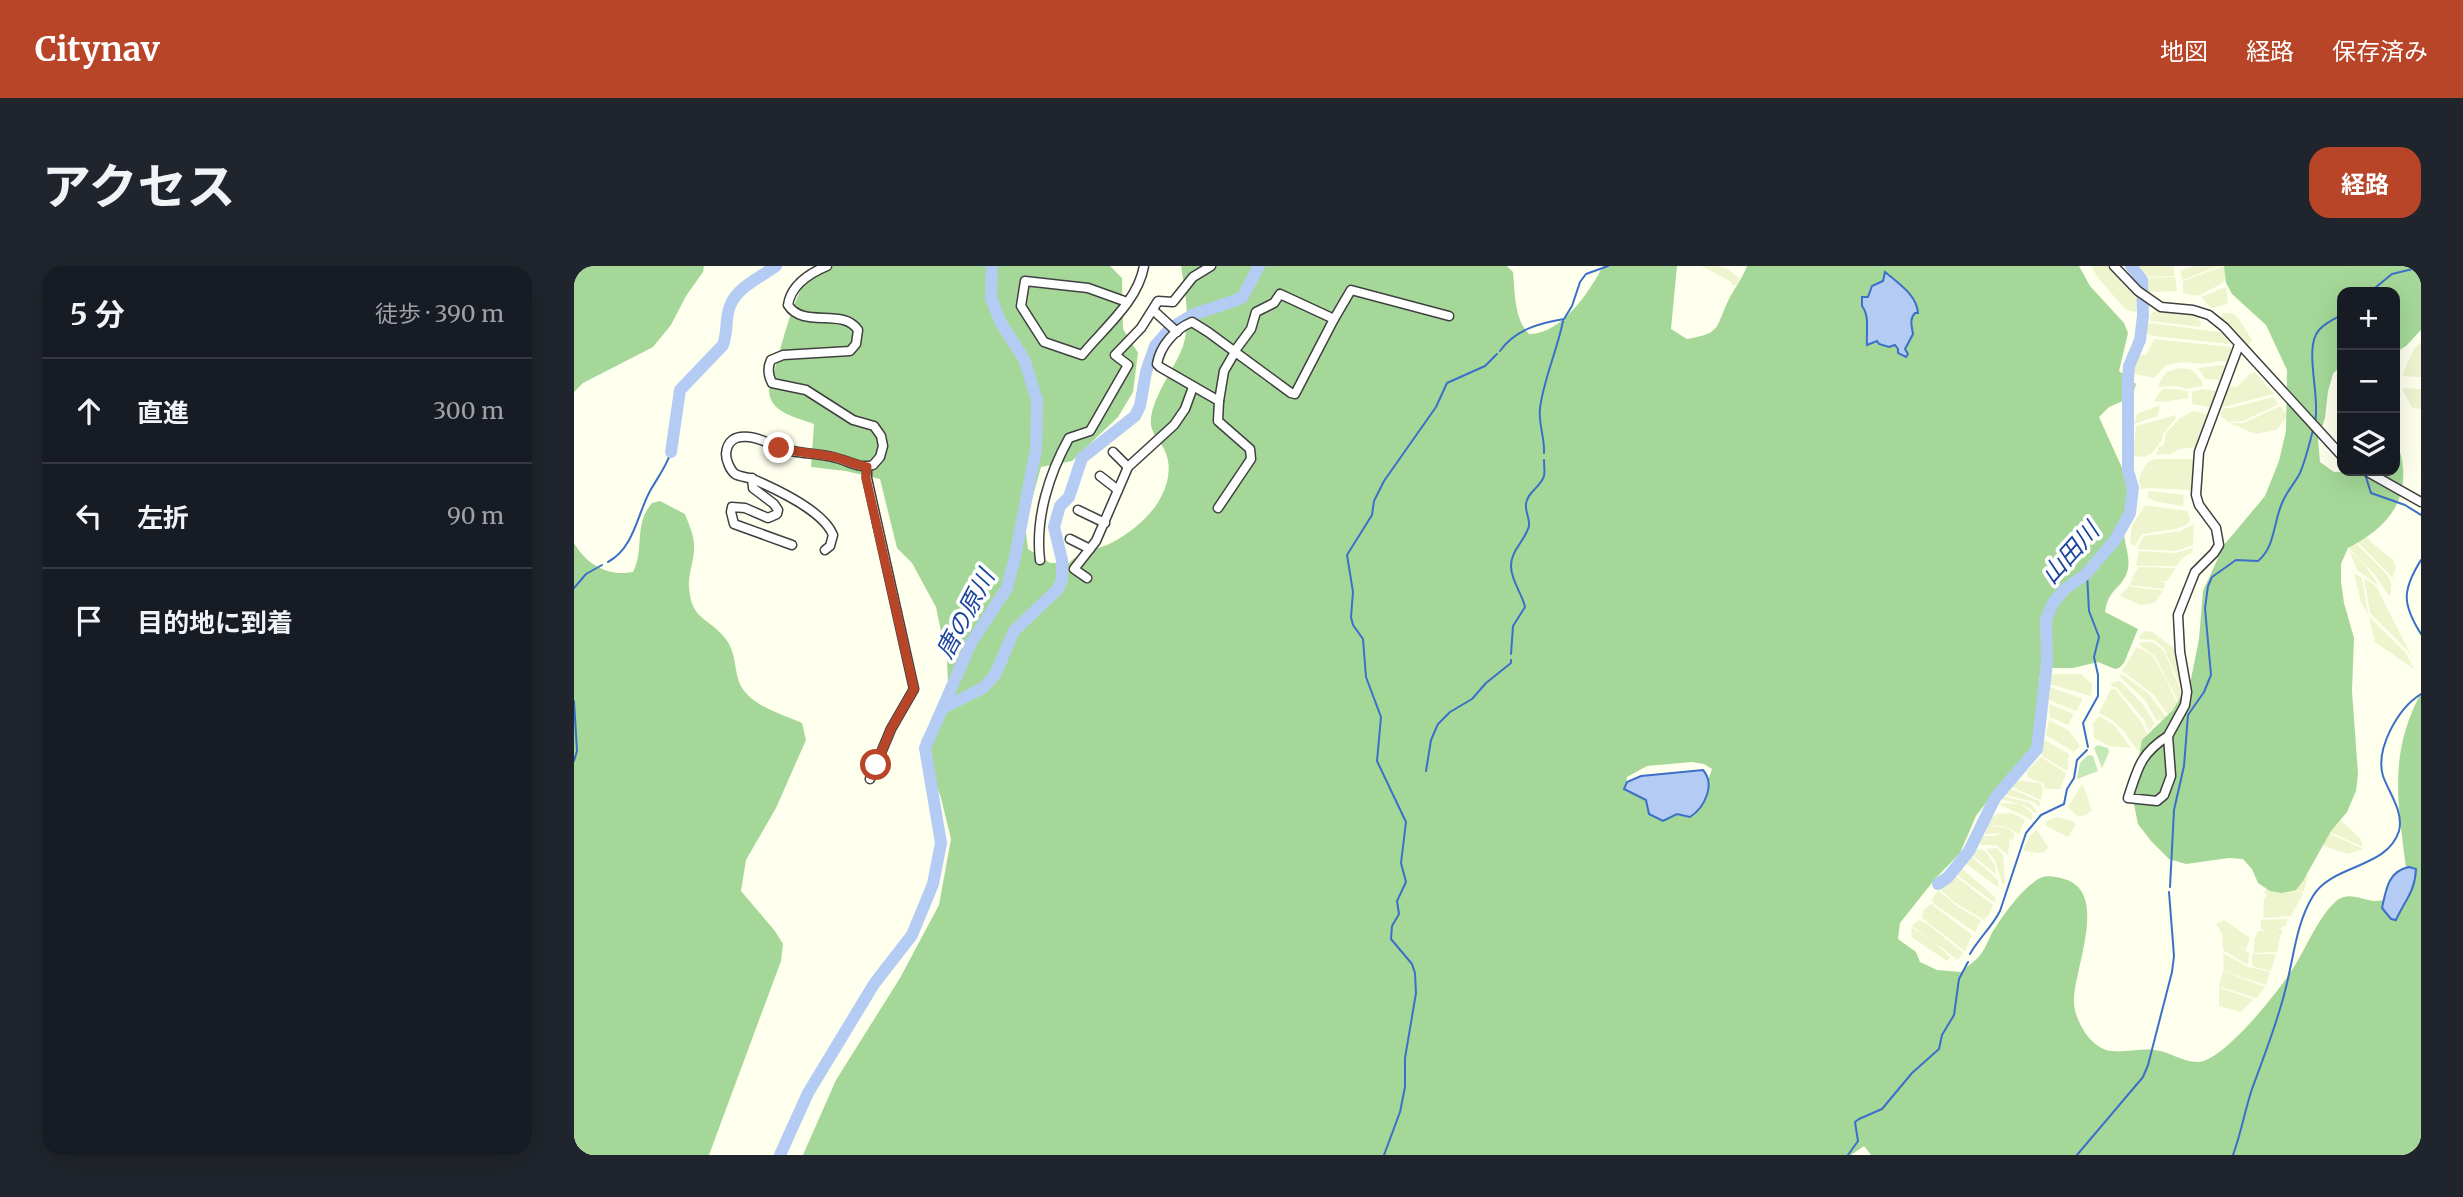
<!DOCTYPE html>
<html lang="ja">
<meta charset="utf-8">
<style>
:root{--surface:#171b24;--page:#20242c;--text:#f1f3f6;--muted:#9ea1a6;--line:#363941;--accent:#b94529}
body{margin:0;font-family:Merriweather,"Noto Sans JP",serif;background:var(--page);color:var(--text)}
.controls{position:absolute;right:21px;top:21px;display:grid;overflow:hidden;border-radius:14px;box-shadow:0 7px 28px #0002}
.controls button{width:63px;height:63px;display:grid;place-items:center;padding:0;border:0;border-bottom:2px solid var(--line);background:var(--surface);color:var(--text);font:35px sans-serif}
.stop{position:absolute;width:21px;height:21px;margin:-16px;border:5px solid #b94529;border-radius:50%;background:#fff}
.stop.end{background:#b94529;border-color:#fff;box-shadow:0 2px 7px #0008}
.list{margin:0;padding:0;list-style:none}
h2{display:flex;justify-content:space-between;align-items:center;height:91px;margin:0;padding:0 28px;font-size:30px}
h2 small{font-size:23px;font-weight:400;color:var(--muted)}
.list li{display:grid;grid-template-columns:46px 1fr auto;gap:21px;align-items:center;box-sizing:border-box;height:105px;padding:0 28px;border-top:2px solid var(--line)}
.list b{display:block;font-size:26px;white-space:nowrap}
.list em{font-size:23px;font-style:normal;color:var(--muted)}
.icon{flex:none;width:38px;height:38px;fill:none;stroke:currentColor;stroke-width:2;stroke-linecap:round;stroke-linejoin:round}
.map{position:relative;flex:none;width:1847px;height:889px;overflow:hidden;border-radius:21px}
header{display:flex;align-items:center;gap:42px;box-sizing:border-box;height:98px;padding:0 35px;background:var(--accent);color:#fff}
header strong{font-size:33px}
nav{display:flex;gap:38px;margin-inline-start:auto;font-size:24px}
.intro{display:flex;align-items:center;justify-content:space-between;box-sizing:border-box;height:168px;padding:0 42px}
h1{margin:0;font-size:49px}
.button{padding:18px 32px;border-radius:21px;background:var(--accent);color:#fff;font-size:24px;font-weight:700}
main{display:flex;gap:42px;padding:0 42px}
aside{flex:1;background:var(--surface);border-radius:21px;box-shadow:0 7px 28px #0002}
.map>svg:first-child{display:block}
.farmland{fill:#eef4ce}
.green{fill:#c5e8b8}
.forest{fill:#a5d898;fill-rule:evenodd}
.water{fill:#b4ccf4;stroke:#3c6fc9;stroke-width:2}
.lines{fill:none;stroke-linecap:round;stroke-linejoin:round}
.stream{stroke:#3c6fc9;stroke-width:2}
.river{stroke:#b4ccf4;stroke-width:12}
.street-casing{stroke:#404040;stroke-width:11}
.street{stroke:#fff;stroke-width:8}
.route{stroke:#b94529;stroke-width:9}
.labels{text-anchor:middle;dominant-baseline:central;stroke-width:7;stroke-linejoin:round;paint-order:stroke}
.water-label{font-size:24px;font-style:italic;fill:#1a439b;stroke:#fff}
</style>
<header>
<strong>Citynav</strong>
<nav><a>地図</a><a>経路</a><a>保存済み</a></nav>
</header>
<div class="intro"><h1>アクセス</h1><a class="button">経路</a></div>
<main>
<aside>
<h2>5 分<small>徒歩 · 390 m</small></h2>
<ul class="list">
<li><svg class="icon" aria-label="ahead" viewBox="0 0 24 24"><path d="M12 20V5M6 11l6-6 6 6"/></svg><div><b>直進</b></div><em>300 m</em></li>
<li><svg class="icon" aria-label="left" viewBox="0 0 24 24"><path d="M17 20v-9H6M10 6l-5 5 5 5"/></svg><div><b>左折</b></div><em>90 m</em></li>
<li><svg class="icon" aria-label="arrive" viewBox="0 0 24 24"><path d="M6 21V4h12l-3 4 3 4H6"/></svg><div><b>目的地に到着</b></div></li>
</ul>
</aside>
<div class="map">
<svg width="1847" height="889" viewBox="0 0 1847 889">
<rect width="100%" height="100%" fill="#feffed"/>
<g class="farmland">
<path d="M1127,0H1145L1155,4L1165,12L1163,19H1158L1156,15Z"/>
<path d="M1517,0H1534L1563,30L1562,46L1552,44L1524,12Z"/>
<path d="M1563,0H1600V10L1572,11Z"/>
<path d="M1619,0H1646L1608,14L1606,5Z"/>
<path d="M1650,0L1653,8L1649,17L1624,30L1609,27V15Z"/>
<path d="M1601,11L1603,25L1575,26L1572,17V12Z"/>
<path d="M1652,21L1654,38L1637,42L1627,31Z"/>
<path d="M1582,44L1623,49L1627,57L1626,61L1576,55L1577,48Z"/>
<path d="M1650,47L1660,48L1665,53L1678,74L1674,80L1646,51Z"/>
<path d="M1577,57L1644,66L1650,68L1656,78L1579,70L1571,67L1574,59Z"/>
<path d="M1580,73L1657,81V89L1655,96L1646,95L1629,98L1611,96L1592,99L1580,112L1556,107L1562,89H1572Z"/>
<path d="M1847,76V111L1828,110L1840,83Z"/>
<path d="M1649,99L1653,100L1648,114L1631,113L1624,102Z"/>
<path d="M1606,102L1618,104L1628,115L1629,120L1612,123L1603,120L1583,121L1592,106Z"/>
<path d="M1681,106L1700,128L1649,141L1648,133L1654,120L1663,121L1676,108Z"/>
<path d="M1828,122L1847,123V143L1838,142Z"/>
<path d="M1588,123H1604L1614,126V132L1588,136L1580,135Z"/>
<path d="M1628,123L1644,125L1638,142L1618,138V126Z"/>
<path d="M1699,131L1705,138L1669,155L1654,156L1647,150L1649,142H1657Z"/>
<path d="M1586,139L1584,150L1560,158L1563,148Z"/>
<path d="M1706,140L1714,150L1702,164L1681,168L1656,157H1670Z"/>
<path d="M1620,145L1636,149L1623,181L1605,183L1597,188L1582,189L1585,181L1589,180L1591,175L1592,167L1606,152Z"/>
<path d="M1602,149V152L1589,168L1588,174L1578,187L1571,191L1559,190L1562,160Z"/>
<path d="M1581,193H1621L1618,224L1574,222L1567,223L1565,215L1568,205L1574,196Z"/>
<path d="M1575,225L1610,229L1609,240L1580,235L1573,231Z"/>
<path d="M1571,239L1613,245L1616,253L1614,258L1602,263L1568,268L1561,280L1558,279L1556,274L1558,260Z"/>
<path d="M1620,258L1619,279L1602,285L1563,283L1570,270L1606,265Z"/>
<path d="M1783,259L1798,277L1818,293L1822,300L1819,312L1774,266Z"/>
<path d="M1778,273L1813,309L1817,316V330L1814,329L1801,309L1776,283L1775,279Z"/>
<path d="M1619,282V286L1611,290L1602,300H1562L1565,285L1601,287Z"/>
<path d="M1775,284L1789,297L1805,320L1783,304Z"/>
<path d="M1565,301L1600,302H1602L1593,315H1584L1591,316L1590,323L1580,322L1555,319L1558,314H1564L1557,313Z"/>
<path d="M1780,307L1788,312L1794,348L1787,337Z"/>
<path d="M1790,312L1802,320L1840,395L1833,384L1796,347Z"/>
<path d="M1555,320L1573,323L1589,324L1581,337L1566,339L1546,330Z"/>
<path d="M1795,351L1832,387L1840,403L1801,376Z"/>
<path d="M1571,365L1578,366L1601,383L1610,429L1590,382L1580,374L1565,373L1566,369Z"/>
<path d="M1567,376H1579L1590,385L1608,428L1606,439L1581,390L1565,379Z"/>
<path d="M1563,381L1578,389L1592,413L1605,442L1596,451L1579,428L1548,405Z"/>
<path d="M1478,408H1507L1518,418L1517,430L1475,418Z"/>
<path d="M1548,408L1574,427L1593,452L1583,455L1571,434L1545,410Z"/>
<path d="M1546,415L1568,437L1581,458L1574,465L1571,455L1542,421L1536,420L1539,416Z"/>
<path d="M1476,421L1509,433L1502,445L1475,434Z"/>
<path d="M1537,423H1541L1568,457L1577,476L1572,482L1564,485L1548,463L1538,454L1525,447Z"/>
<path d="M1475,438L1500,448L1494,459L1476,451Z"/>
<path d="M1525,450L1540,459L1557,482L1535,480L1520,472L1519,457Z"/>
<path d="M1475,454L1495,465L1506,480L1500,486L1472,469Z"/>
<path d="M1469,473L1495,488L1493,505L1468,490Z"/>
<path d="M1467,491L1492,507L1486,523H1471L1470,518L1453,511V505Z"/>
<path d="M1441,514L1466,517L1469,522L1467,534L1436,520Z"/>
<path d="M1508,518L1512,526L1518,545L1509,550H1503L1494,541Z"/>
<path d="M1437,523L1463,534L1466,536L1465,541L1460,536L1432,529L1431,526Z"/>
<path d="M1429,530L1456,537L1463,546L1461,548L1457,543L1446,538L1458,547V554L1423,537L1446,538L1425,533Z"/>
<path d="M1438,547L1451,554L1445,568L1430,560H1416L1433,562L1441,568L1438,575L1436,571L1434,589L1422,579H1406L1408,570H1420L1428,567L1411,568L1413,564L1411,560L1413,559L1411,558L1413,554L1423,548Z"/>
<path d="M1483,551L1500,556L1502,558L1494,571L1471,559L1472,555Z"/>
<path d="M1767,555L1786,572L1789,581L1749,563L1758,556Z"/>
<path d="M1744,563L1770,574L1789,583L1773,588L1753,581L1734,571Z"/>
<path d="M1463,564L1474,581L1470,586L1465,587L1450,585V581L1457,568Z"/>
<path d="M1423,582L1429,589L1431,616L1429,619L1421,595L1412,583Z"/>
<path d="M1398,584H1409L1413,587L1421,600L1422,608L1398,589Z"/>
<path d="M1396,589L1424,614L1425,622L1391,597Z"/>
<path d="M1387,602L1421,631L1422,635L1420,636L1389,614L1383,608Z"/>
<path d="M1381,610L1419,639L1415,649L1410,654L1380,636L1366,623Z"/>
<path d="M1734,610L1730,625L1719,626H1729V628L1717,650L1689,652L1690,633L1693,629L1690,626L1702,613Z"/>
<path d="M1364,624L1384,641L1407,654L1401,666L1360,638L1358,634Z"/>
<path d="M1357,638L1398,669L1391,685L1348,652L1349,645Z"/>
<path d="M1714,653L1712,659L1705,663H1708V668L1703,670H1706L1703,686L1680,687V674L1684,665L1694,664L1687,663V654Z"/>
<path d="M1345,654L1355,659L1389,687L1384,694L1338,660Z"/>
<path d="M1650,654L1676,672L1672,684L1662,678L1675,687L1674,699L1649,684L1648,667L1642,658Z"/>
<path d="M1338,662L1357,674L1376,691L1373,695L1339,672L1337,669Z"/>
<path d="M1649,687L1674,701L1696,706L1692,719L1650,705Z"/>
<path d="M1678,688H1702L1697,705L1678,700Z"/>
<path d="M1649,705L1691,721L1683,732L1645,721Z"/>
<path d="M1645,722L1679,733V734L1667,746L1652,742L1645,740Z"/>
</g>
<g class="green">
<path d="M1524,479L1534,482L1535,486L1528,502L1520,482Z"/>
<path d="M1514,489L1519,490L1524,505L1503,513L1506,497Z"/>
</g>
<g class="forest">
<path d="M0,0H130L129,6L112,30L97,59L79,81L9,117L0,126Z"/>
<path d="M260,0H536L548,12L549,63L564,87L559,126L544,151L498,195L467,201L451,259L454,283L476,297H495C508,284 517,285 533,279C548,272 565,260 576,247C591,230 601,204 590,183C586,175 578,168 577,159C575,134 601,103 609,80C617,56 611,25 607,0H933L939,6C941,26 940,53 955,68C987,69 1016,25 1029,0H1103L1097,63L1113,73C1147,67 1141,63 1154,35C1160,23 1168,13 1173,0H1505L1516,20L1550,57L1554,67L1545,105L1562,118L1558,131L1535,141L1525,151L1558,224C1561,242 1553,240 1550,254C1546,272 1560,292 1552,309C1544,326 1535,322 1531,346L1564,363L1550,397L1545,402L1541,403L1524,396L1499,402H1468L1465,412L1464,452L1459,492L1453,498L1434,508L1402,550L1386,587L1361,613L1326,657L1324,673L1342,686L1346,696L1363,704L1387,706C1393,700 1402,695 1407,688C1412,681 1415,672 1419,665C1430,648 1444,628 1460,616C1470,608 1478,610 1490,613C1537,626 1498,706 1500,738C1501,749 1506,759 1512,768C1517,775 1524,781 1532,784C1547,788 1565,782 1580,784C1595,785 1610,797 1625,796C1650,794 1704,726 1718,704C1731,685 1746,646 1765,633C1776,626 1789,634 1801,635C1808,635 1814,633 1821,631L1831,616L1832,602C1824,536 1814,489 1847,427V889H1297L1290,880L1277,889H229L262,814L326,712L365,639L377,573L367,532L347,475L366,439L374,417L373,395L362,341L338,297L323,282L306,213L272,205L237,201L240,158C222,151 196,147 195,125C202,102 219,25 235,12C242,6 253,3 260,0ZM1118,496L1130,498L1138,503L1130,525L1075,532L1052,519L1053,511L1073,500Z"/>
<path d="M1650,0H1847V64L1832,80L1821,87V26H1768V98L1759,108L1754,125L1751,152L1744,173L1746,196L1760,206L1821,205V177C1827,186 1828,191 1829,202C1832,242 1807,265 1774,282L1767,298V316L1770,337L1780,372L1778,425L1784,508L1782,525L1773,546L1757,565L1729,615L1722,624L1708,627L1696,625L1684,617L1678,603L1669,593L1655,592L1612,598L1595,593L1577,575L1564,558L1558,529L1568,474L1599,444L1617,413L1625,373L1629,325L1650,279L1691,230L1705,195L1712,165L1713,104L1692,59L1658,28L1652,17Z"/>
<path d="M86,235L111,248C114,257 120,268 120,279C121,293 114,307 115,321C117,354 134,351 151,372C165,389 158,411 171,426C184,442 210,449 228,457L232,474L202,542L172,594L167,625L201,665L209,678L207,695L135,889H0V277C12,298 34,311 59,306C71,284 59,259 78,237Z"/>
</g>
<g class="water">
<path d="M1311,6C1324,17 1343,29 1344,47H1341C1335,53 1338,61 1339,68L1331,83L1334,88L1332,91L1324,87V83L1321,79L1315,81L1305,78L1303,75L1293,79C1292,66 1296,50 1288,40V31H1294L1298,20L1309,15Z"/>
<path d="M1129,504C1142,519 1130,542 1116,551L1103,548L1089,555L1075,548L1072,534L1050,523L1053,516L1067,510Z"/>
<path d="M1835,601L1842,603C1841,626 1831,634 1822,654L1817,653L1808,642C1812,624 1814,605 1835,601Z"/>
</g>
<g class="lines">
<g class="stream">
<path d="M1796,26L1818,8L1847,1"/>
<path d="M926,85C941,64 965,57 990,53L998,40L1006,16L1012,8L1034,0"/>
<path d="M1741,156C1747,131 1729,82 1745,64C1751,57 1760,53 1768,49"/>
<path d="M970,187C971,172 964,157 966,142C970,112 983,85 989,55"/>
<path d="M1791,208L1797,227L1831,239L1847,249"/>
<path d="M1847,294C1828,324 1828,338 1847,368"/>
<path d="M34,296C60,282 63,249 76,225C84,211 92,201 97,186"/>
<path d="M1513,308L1515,345L1525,371L1520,391L1524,409V430L1509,457L1514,481"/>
<path d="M0,322L12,308L28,299"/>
<path d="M937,388L939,360L951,341C948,327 937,315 937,300C937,284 951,275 955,260C956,252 951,246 952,238C953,226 967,221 970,210C971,206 970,199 970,194"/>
<path d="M0,435L3,485L0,495"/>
<path d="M852,505L857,474L864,458L876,446L898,433L912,417L937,397V394"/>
<path d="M1596,621L1600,544L1610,500L1614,449L1630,426L1637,409L1631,342L1634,320L1638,311L1662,294L1684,295C1702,280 1699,255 1709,235C1713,225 1721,217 1726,207C1732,193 1735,179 1739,164"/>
<path d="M1396,688C1405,672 1418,661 1426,645L1452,567L1467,549L1490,538L1493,523L1500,512L1503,494L1513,484"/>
<path d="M810,889L826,846L831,821V792L842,727L841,707L838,698L817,673L818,660L825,648L823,635L832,616L827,597L832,556L803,495L807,451L792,411L789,373L779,359L777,351L779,326L773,289L798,249L800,235L810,215L862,141L873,117L911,100L923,88"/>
<path d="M1274,889L1284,875L1281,856L1285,853L1308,843L1338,807L1365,783L1368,769L1380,749L1385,713L1394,696"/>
<path d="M1503,889L1569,811L1574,799L1598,706L1600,690L1595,626"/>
<path d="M1659,889C1667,867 1671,844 1678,823C1691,787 1705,753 1713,717C1720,688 1723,656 1739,630C1758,598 1813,603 1825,565C1830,546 1815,527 1809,510C1801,483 1824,442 1847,428"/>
</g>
<g class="river">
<path d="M600,60L618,49L668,32L685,0"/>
<path d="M97,186L106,124L149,79C154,66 151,52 156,40C163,21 187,11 202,0"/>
<path d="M369,442L409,422L421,409L440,365L484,323L488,313V294L480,261L486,240L495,231L508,192L561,150L566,140L572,106L581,80L595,64"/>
<path d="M1364,618L1374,611L1395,585L1421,532L1463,483L1473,397L1472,354L1479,337L1490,324L1512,308L1528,289L1541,274L1556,247L1559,222L1554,205V114L1555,100L1566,74L1569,50L1568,14L1557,0"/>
<path d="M206,889L234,827L300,718L338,669L359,618L367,577L351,482L397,377L433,322L441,291L462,183L463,134L450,93L427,57L417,32L418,0"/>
</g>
<defs>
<g id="street">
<path d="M1540,0L1564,25L1587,41L1619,44L1635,49L1650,61L1768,190"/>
<path d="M553,36L514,22L451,15L447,40L470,76L508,89C530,62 564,35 570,0"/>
<path d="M579,44L603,66"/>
<path d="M760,53L777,24L875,50"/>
<path d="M645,135L650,105L661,86"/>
<path d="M539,186L554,201"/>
<path d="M293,201V212L340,423L317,463L296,513"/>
<path d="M1792,205L1847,236"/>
<path d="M526,210L544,224"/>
<path d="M178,212L179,222L200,238L204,244L203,248L194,252L171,242L158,241L157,246L160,258L218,279"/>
<path d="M644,242L677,193L676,183L644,155L645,135L586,101L583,98C586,80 601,63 618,56L634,66L717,127L721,128L760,53L706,28L700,37L682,46L677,63L660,86"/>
<path d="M504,244L531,257"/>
<path d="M496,273L516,283"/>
<path d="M251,284L256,280L259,269C250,246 204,224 181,214C175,211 166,211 161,208C156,204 152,194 152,188C154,161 185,172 199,179C220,189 242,186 262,192C275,195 285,203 299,199L306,191L309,180L307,170L300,160L279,154L232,124L198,117C194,109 193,102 197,94L209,89L276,85L282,78L284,64C269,41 229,63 214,39C217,19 236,7 253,0"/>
<path d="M466,294C461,252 475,208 495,172L516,165L554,99L541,89L567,62L584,35L599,36L619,11L637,0"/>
<path d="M513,312L500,303L522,275L554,201L600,159L611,143L619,121"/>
<path d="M1594,470C1566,488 1564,502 1554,532L1583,535L1590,529L1597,510L1594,470L1611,439L1613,426L1606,386L1604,349L1621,306L1640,287L1645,279L1642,262L1625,239L1622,229L1625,186L1665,79"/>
</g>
</defs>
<use href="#street" class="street-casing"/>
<use href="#street" class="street"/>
</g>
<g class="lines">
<path class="route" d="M205,182C223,187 242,187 260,191C272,194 281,199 293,201L292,212L340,423L317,463L302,499"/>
</g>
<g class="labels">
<g class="water-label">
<text transform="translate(1496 287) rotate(-48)">山田川</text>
<text transform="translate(391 348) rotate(-62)">唐の原川</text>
</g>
</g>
</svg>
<div class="controls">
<button>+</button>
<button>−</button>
<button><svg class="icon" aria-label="layers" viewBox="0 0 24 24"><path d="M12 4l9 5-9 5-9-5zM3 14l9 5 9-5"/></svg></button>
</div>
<div class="stop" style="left:302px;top:499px"></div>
<div class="stop end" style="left:205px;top:182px"></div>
</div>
</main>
